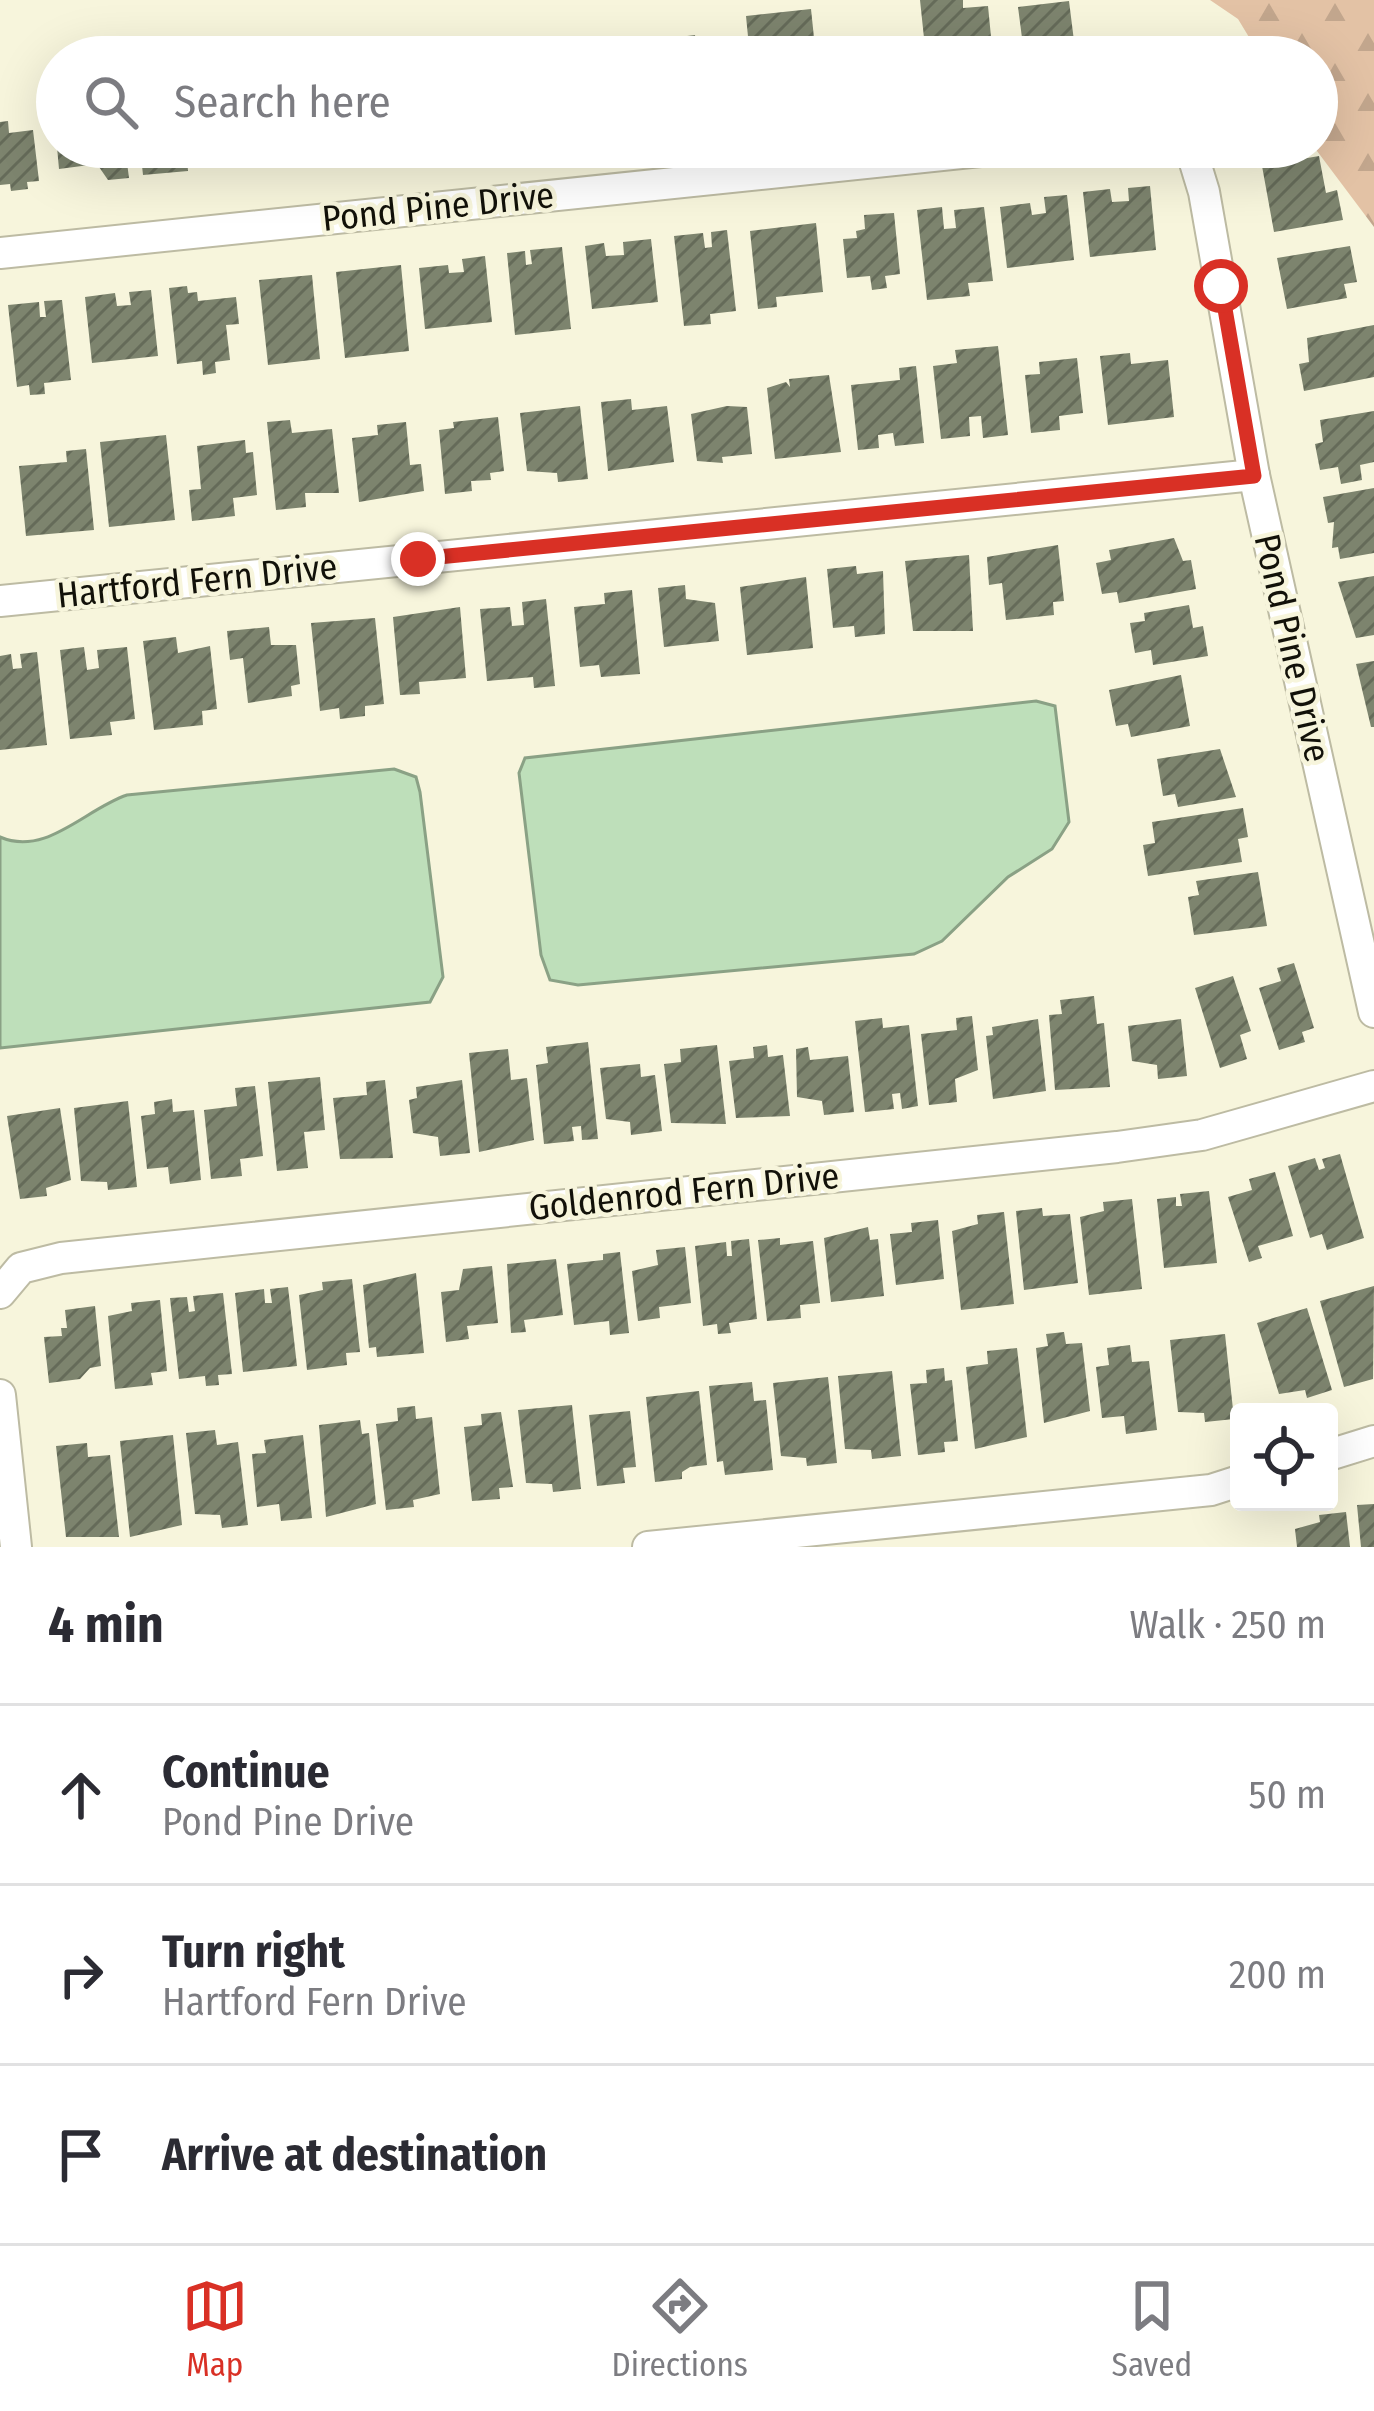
<!DOCTYPE html>
<meta charset="utf-8">
<style>
:root{--surface:#fff;--page:#f2f2f3;--text:#2b2b33;--muted:#7c7c81;--line:#e1e1e2;--accent:#d93025}
body{margin:0;font-family:"Fira Sans Condensed",sans-serif;background:var(--page);color:var(--text)}
.controls{position:absolute;right:36px;bottom:36px;display:grid;overflow:hidden;border-radius:12px;box-shadow:0 12px 48px #0002}
.controls button{width:108px;height:108px;display:grid;place-items:center;padding:0;border:0;border-bottom:3px solid var(--line);background:var(--surface);color:var(--text);font:60px sans-serif}
.stop{position:absolute;width:36px;height:36px;margin:-27px;border:9px solid #d93025;border-radius:50%;background:#fff}
.stop.end{background:#d93025;border-color:#fff;box-shadow:0 3px 12px #0008}
.list{margin:0;padding:0;list-style:none}
h2{display:flex;justify-content:space-between;align-items:center;height:156px;margin:0;padding:0 48px;font-size:51px}
h2 small{font-size:39px;font-weight:400;color:var(--muted)}
.list li{display:grid;grid-template-columns:78px 1fr auto;gap:36px;align-items:center;box-sizing:border-box;height:180px;padding:0 48px;border-top:3px solid var(--line)}
.list b{display:block;font-size:45px;white-space:nowrap}
.list p{margin:0;font-size:39px;white-space:nowrap;color:var(--muted)}
.list em{font-size:39px;font-style:normal;color:var(--muted)}
.icon{flex:none;width:66px;height:66px;fill:none;stroke:currentColor;stroke-width:2;stroke-linecap:round;stroke-linejoin:round}
.map{position:relative;flex:none;width:1374px;height:1547px;overflow:hidden}
.search{position:absolute;background:var(--surface);box-shadow:0 12px 48px #0002;left:36px;right:36px;top:36px;height:132px;display:flex;align-items:center;gap:30px;box-sizing:border-box;padding:0 42px;border-radius:66px;color:var(--muted);font-size:45px}
.sheet{height:696px;background:var(--surface)}
nav{display:flex;justify-content:space-around;align-items:center;box-sizing:border-box;height:168px;border-top:3px solid var(--line);background:var(--surface);font-size:33px;color:var(--muted)}
nav a{display:grid;justify-items:center;gap:6px}
nav .on{color:var(--accent)}
.map>svg:first-child{display:block}
.forest{fill:url(#forest-firs)}
.water{fill:#bedfba;stroke:#8aa185;stroke-width:3}
.building{fill:url(#building-hatch)}
.lines{fill:none;stroke-linecap:round;stroke-linejoin:round}
.street-casing{stroke:#bdbba3;stroke-width:34}
.street{stroke:#fff;stroke-width:30}
.route{stroke:#d93025;stroke-width:15}
.labels{text-anchor:middle;dominant-baseline:central;stroke-width:9;stroke-linejoin:round;paint-order:stroke}
.street-label{font-size:36px;fill:#121109;stroke:#f7f5dc}
</style>
<div class="map">
<svg width="1374" height="1547" viewBox="0 0 1374 1547">
<defs>
<pattern id="forest-firs" width="22" height="20" patternUnits="userSpaceOnUse" patternTransform="scale(3)"><rect width="22" height="20" fill="#e3c2a5"/><path d="M5 1l3.5 6h-7zM16 11l3.5 6h-7z" fill="#c2a68d"/></pattern>
<pattern id="building-hatch" width="6" height="6" patternUnits="userSpaceOnUse" patternTransform="scale(3)"><rect width="6" height="6" fill="#7d846e"/><path d="M-1 1l2-2M0 6l6-6M5 7l2-2" fill="none" stroke="#656b59"/></pattern>
</defs>
<rect width="100%" height="100%" fill="#f7f5dc"/>
<path class="forest" d="M1210,0H1374V227L1314,147L1317,57H1261L1238,19Z"/>
<g class="water">
<path d="M1036,701L1055,706L1069,822L1052,849L1008,877L942,941L914,954L578,985L550,980L541,955L519,773L525,758Z"/>
<path d="M394,769L416,777L420,792L443,977L430,1002L0,1048V837C46,857 85,809 127,795Z"/>
</g>
<g class="building">
<path d="M920,0H963V8L988,6L993,57H926Z"/>
<path d="M1069,1L1076,57H1009L1007,40L1022,38L1018,7Z"/>
<path d="M811,9L816,57H750L746,16Z"/>
<path d="M695,35L698,57H642L640,42Z"/>
<path d="M8,121L9,133L33,130L39,181L27,182L28,189L11,191L10,184L0,185V122Z"/>
<path d="M57,147H125L129,178L108,180L97,164L59,169Z"/>
<path d="M140,147H208L209,155L187,157L188,171L143,175Z"/>
<path d="M223,147H295L296,156L225,168Z"/>
<path d="M316,147H371V152L317,157Z"/>
<path d="M1319,156L1326,193L1337,190L1343,220L1274,232L1262,166Z"/>
<path d="M1150,186L1156,250L1090,257L1083,192L1110,189L1112,202L1129,201L1128,188Z"/>
<path d="M1067,195L1074,260L1007,268L1000,207L1030,203L1032,215L1046,213L1044,197Z"/>
<path d="M942,207L944,229L956,228L954,210L984,207L993,281L968,283L970,296L927,300L917,210Z"/>
<path d="M894,213L900,274L885,276L887,288L872,290L870,276L847,278L843,239L857,238L856,231L865,229L864,215Z"/>
<path d="M816,223L823,292L776,297L777,307L758,309L750,231Z"/>
<path d="M727,230L736,311L710,314L711,324L684,326L674,236L703,233L705,248L712,247L711,232Z"/>
<path d="M651,239L658,302L592,309L585,246L604,243L606,256L624,255L623,242Z"/>
<path d="M1350,246L1357,282L1344,284L1347,298L1287,309L1277,258Z"/>
<path d="M562,247L571,329L515,335L507,253L525,251L526,265L532,264L530,250Z"/>
<path d="M485,256L492,322L425,329L419,268L448,265L449,273L464,272L462,259Z"/>
<path d="M401,265L409,351L345,358L336,272Z"/>
<path d="M312,275L320,359L268,365L259,280Z"/>
<path d="M187,286L188,293L197,292L198,301L236,297L239,324L226,325L230,360L215,362L216,373L203,375L202,361L177,364L169,288Z"/>
<path d="M151,290L158,356L92,363L85,297L115,293L117,306L131,305L129,292Z"/>
<path d="M62,300L71,380L44,383L45,394L30,395L29,385L17,387L8,305L39,302L40,317H46L44,301Z"/>
<path d="M1374,325V377L1304,391L1299,364L1309,362L1307,338Z"/>
<path d="M998,346L1008,435L983,438L981,416L969,417L970,436L941,439L933,366L957,363L955,350Z"/>
<path d="M1130,353L1131,364L1168,360L1174,417L1108,425L1100,356Z"/>
<path d="M1077,358L1083,413L1059,416L1060,430L1031,433L1025,375L1040,374L1039,362Z"/>
<path d="M916,366L924,443L895,446L893,433L878,435L879,448L858,450L851,385L900,380L899,368Z"/>
<path d="M829,375L841,452L775,459L767,388L786,382L790,387L789,379Z"/>
<path d="M631,399L632,410L667,406L674,462L608,471L601,402Z"/>
<path d="M580,406L588,479L558,482L557,473L527,471L520,413Z"/>
<path d="M727,406L747,407L752,454L722,457L723,463L697,461L691,414Z"/>
<path d="M1374,411V462L1360,465L1362,480L1341,484L1338,467L1320,470L1315,444L1323,442L1320,420Z"/>
<path d="M498,417L504,471L490,473L491,480L471,481L472,491L445,494L439,430L454,428L453,422Z"/>
<path d="M290,420L292,433L332,429L339,493H305L306,507L276,510L267,422Z"/>
<path d="M406,422L410,465L421,464L424,491L359,502L352,438L378,435L377,425Z"/>
<path d="M166,435L175,520L109,527L100,442Z"/>
<path d="M245,440L246,453L253,452L257,495L233,498L235,516L192,521L189,490L201,489L197,446Z"/>
<path d="M86,449L94,530L26,536L19,466L67,462L66,451Z"/>
<path d="M1374,488V553L1340,559L1338,547L1332,548L1334,522L1328,523L1323,497Z"/>
<path d="M1174,538L1183,561L1191,560L1196,589L1119,603L1117,592L1102,594L1096,563L1111,560L1109,550Z"/>
<path d="M1058,545L1064,601L1053,602L1054,615L1006,620L1002,583L989,585L987,557Z"/>
<path d="M969,555L973,631H913L905,561Z"/>
<path d="M856,566L857,574L883,571L885,634L855,637L854,626L833,628L827,569Z"/>
<path d="M1374,576V635L1356,638L1338,582Z"/>
<path d="M806,577L813,648L747,655L740,587Z"/>
<path d="M685,585L686,599L715,603L719,641L664,647L658,588Z"/>
<path d="M632,590L640,674L601,677L599,665L580,667L574,607L605,604L604,593Z"/>
<path d="M546,599L555,686L534,688L533,677L487,681L480,609L510,607L512,626L524,625L522,602Z"/>
<path d="M1189,605L1193,628L1203,626L1208,656L1153,665L1151,650L1135,653L1130,623L1145,621L1144,613Z"/>
<path d="M460,607L466,678L419,682L420,694L400,695L393,617Z"/>
<path d="M375,618L384,704L365,706V716L340,719L339,708L320,711L311,623Z"/>
<path d="M269,627L271,645H296L300,684L291,686L292,696L248,703L243,658L230,660L227,631Z"/>
<path d="M176,637L178,653L210,646L217,709L202,711L203,725L154,730L143,641Z"/>
<path d="M84,647L87,670L99,668L97,650L127,647L135,719L110,722L112,735L70,739L60,650Z"/>
<path d="M37,652L47,745L0,750V656L11,654L13,669L22,668L20,654Z"/>
<path d="M1374,661V727H1371L1356,664Z"/>
<path d="M1181,675L1190,726L1131,737L1128,724L1116,726L1109,690Z"/>
<path d="M1220,749L1236,797L1178,807L1175,794L1163,796L1157,759Z"/>
<path d="M1243,808L1248,837L1238,839L1242,862L1148,876L1143,845L1155,843L1152,822Z"/>
<path d="M1258,872L1267,926L1194,935L1188,897L1199,895L1196,881Z"/>
<path d="M1294,963L1314,1028L1302,1032L1305,1042L1279,1050L1259,988L1281,981L1277,968Z"/>
<path d="M1233,976L1251,1031L1240,1035L1247,1059L1220,1068L1195,988Z"/>
<path d="M1094,996L1097,1024L1104,1023L1110,1087L1055,1090L1049,1015L1062,1014L1060,1000Z"/>
<path d="M972,1016L978,1070L955,1079L957,1102L929,1105L921,1034L957,1030L956,1018Z"/>
<path d="M882,1018L883,1028L909,1025L918,1106L902,1109L900,1093L892,1094L894,1109L865,1112L855,1021Z"/>
<path d="M1038,1019L1046,1091L993,1099L986,1036L993,1035L992,1027Z"/>
<path d="M1181,1019L1187,1076L1158,1079L1157,1065L1132,1061L1128,1026Z"/>
<path d="M588,1042L598,1139L582,1140L581,1126L572,1127L574,1141L544,1144L536,1065L548,1063L546,1047Z"/>
<path d="M717,1045L726,1124L671,1123L664,1064L681,1062L680,1049Z"/>
<path d="M767,1045L768,1057L783,1055L790,1116L736,1118L729,1061L754,1058L753,1047Z"/>
<path d="M808,1047L810,1060L848,1056L854,1112L824,1115L822,1101L797,1097L796,1049Z"/>
<path d="M508,1049L511,1080L527,1078L534,1140L479,1152L469,1053Z"/>
<path d="M640,1064L641,1077L655,1075L662,1131L631,1135L630,1122L606,1119L600,1068Z"/>
<path d="M320,1077L325,1130L304,1132L308,1168L277,1171L268,1082Z"/>
<path d="M385,1080L393,1158L340,1159L333,1098L367,1095L366,1082Z"/>
<path d="M462,1080L470,1153L440,1156L438,1137L413,1133L409,1100L417,1098L416,1087Z"/>
<path d="M255,1086L263,1156L240,1159L242,1176L211,1179L204,1110L237,1106L235,1088Z"/>
<path d="M172,1099L173,1112L194,1110L201,1180L170,1184L168,1167L147,1169L141,1116L155,1114L154,1102Z"/>
<path d="M128,1101L137,1187L108,1190L107,1182L81,1181L74,1108Z"/>
<path d="M60,1108L71,1180L46,1188L47,1196L20,1199L7,1116Z"/>
<path d="M1340,1154L1364,1238L1327,1250L1322,1234L1310,1238L1288,1166L1315,1158L1319,1170L1325,1168L1322,1159Z"/>
<path d="M1275,1172L1293,1236L1258,1246L1262,1258L1249,1262L1228,1197L1252,1190L1249,1179Z"/>
<path d="M1209,1191L1217,1263L1164,1268L1157,1199L1176,1197V1206H1182L1180,1194Z"/>
<path d="M1132,1199L1142,1289L1089,1295L1080,1217L1104,1211L1103,1202Z"/>
<path d="M1042,1208L1043,1216L1070,1214L1078,1283L1024,1290L1016,1211Z"/>
<path d="M1004,1212L1014,1304L961,1310L952,1231L978,1224L977,1215Z"/>
<path d="M938,1220L944,1279L896,1285L890,1234L912,1232L911,1223Z"/>
<path d="M868,1227L870,1240L878,1239L884,1296L831,1302L824,1238Z"/>
<path d="M780,1238V1245L813,1241L820,1303L800,1305L801,1318L767,1321L758,1240Z"/>
<path d="M749,1239L757,1319L729,1323L731,1333L718,1334L717,1324L703,1326L695,1246L726,1242L727,1256H732L731,1241Z"/>
<path d="M685,1247L691,1303L659,1307L660,1318L638,1321L632,1271L658,1265L656,1250Z"/>
<path d="M620,1252L629,1333L610,1335L609,1321L574,1325L567,1264L603,1260V1254Z"/>
<path d="M556,1259L563,1315L524,1320L526,1332L511,1333L507,1264Z"/>
<path d="M492,1266L498,1323L467,1326L469,1339L446,1342L441,1292L459,1290L463,1269Z"/>
<path d="M416,1273L424,1353L377,1357L376,1347L369,1348L363,1285Z"/>
<path d="M352,1279L360,1352L346,1353L347,1365L307,1370L299,1295L323,1290L322,1282Z"/>
<path d="M1374,1286L1373,1379L1344,1387L1320,1301Z"/>
<path d="M288,1287L297,1366L243,1372L235,1293L264,1289L265,1303H272L270,1289Z"/>
<path d="M223,1293L232,1374L218,1375L219,1385L206,1386L205,1376L179,1379L170,1298L187,1297L189,1312L195,1311L193,1296Z"/>
<path d="M160,1300L167,1371L151,1373L153,1385L115,1389L108,1316L132,1311L131,1303Z"/>
<path d="M95,1306L101,1366L90,1368L80,1379L49,1383L44,1337L62,1336L61,1328H67L65,1310Z"/>
<path d="M1307,1308L1332,1390L1307,1398L1305,1390L1279,1394L1257,1323Z"/>
<path d="M1064,1332L1066,1344L1082,1343L1090,1411L1044,1423L1036,1348L1048,1346L1046,1334Z"/>
<path d="M1225,1334L1234,1419L1205,1422L1204,1413L1178,1412L1170,1340Z"/>
<path d="M1130,1345L1132,1362L1149,1361L1157,1430L1126,1434L1124,1416L1102,1418L1096,1367L1109,1365L1107,1348Z"/>
<path d="M1017,1348L1027,1437L975,1449L966,1367L988,1364L987,1351Z"/>
<path d="M944,1368L945,1381L952,1380L958,1441L944,1442L945,1452L918,1455L910,1384L927,1383L926,1370Z"/>
<path d="M892,1371L901,1456L872,1459L871,1450L845,1449L838,1376Z"/>
<path d="M828,1377L837,1463L807,1466L806,1458L781,1456L773,1383Z"/>
<path d="M752,1382L754,1401L766,1400L773,1470L725,1475L723,1461L717,1462L709,1386Z"/>
<path d="M699,1391L707,1465L690,1467L682,1472V1479L655,1482L646,1397Z"/>
<path d="M572,1405L581,1489L553,1492L552,1484L526,1483L518,1410Z"/>
<path d="M415,1406L416,1419L432,1417L440,1494L413,1500L414,1507L386,1510L376,1424L398,1421L397,1408Z"/>
<path d="M630,1411L636,1467L623,1468L625,1483L597,1486L589,1415Z"/>
<path d="M501,1412L513,1487L499,1488L500,1499L472,1501L464,1427L482,1425L481,1414Z"/>
<path d="M360,1420L362,1434L369,1433L376,1504L326,1517L319,1425Z"/>
<path d="M215,1430L217,1445L238,1442L248,1525L222,1528L220,1515L195,1514L186,1433Z"/>
<path d="M173,1435L182,1525L130,1537L120,1441Z"/>
<path d="M303,1435L312,1518L281,1521L279,1504L257,1507L252,1454L266,1453L264,1440Z"/>
<path d="M87,1443L88,1457L110,1455L119,1537H66L56,1446Z"/>
<path d="M1374,1504V1547H1361L1357,1505Z"/>
<path d="M1346,1512L1350,1547H1297L1295,1529L1320,1522L1319,1515Z"/>
</g>
<g class="lines">
<defs>
<g id="street">
<path d="M1181,147L1193,156L1204,192L1254,475L1374,1012"/>
<path d="M0,253L1020,147"/>
<path d="M0,601L1254,475"/>
<path d="M0,1293L21,1268L61,1258L1117,1147L1202,1135L1374,1086"/>
<path d="M0,1395L16,1547"/>
<path d="M1329,1455L1374,1441"/>
<path d="M648,1547L1211,1490L1239,1481"/>
</g>
</defs>
<use href="#street" class="street-casing"/>
<use href="#street" class="street"/>
</g>
<g class="lines">
<path class="route" d="M418,559L1254,476L1221,286"/>
</g>
<g class="labels">
<g class="street-label">
<text transform="translate(438 207) rotate(-6)">Pond Pine Drive</text>
<text transform="translate(197 581) rotate(-6)">Hartford Fern Drive</text>
<text transform="translate(1292 648) rotate(77)">Pond Pine Drive</text>
<text transform="translate(684 1192) rotate(-6)">Goldenrod Fern Drive</text>
</g>
</g>
</svg>
<div class="controls">
<button><svg class="icon" aria-label="locate" viewBox="0 0 24 24"><circle cx="12" cy="12" r="6"/><path d="M12 2v4M12 18v4M2 12h4M18 12h4"/></svg></button>
</div>
<div class="stop" style="left:1221px;top:286px"></div>
<div class="stop end" style="left:418px;top:559px"></div>
<div class="search"><svg class="icon" aria-label="search" viewBox="0 0 24 24"><circle cx="10" cy="10" r="6"/><path d="M15 15l6 6"/></svg>Search here</div>
</div>
<section class="sheet">
<h2>4 min<small>Walk · 250 m</small></h2>
<ul class="list">
<li><svg class="icon" aria-label="ahead" viewBox="0 0 24 24"><path d="M12 20V5M6 11l6-6 6 6"/></svg><div><b>Continue</b><p>Pond Pine Drive</p></div><em>50 m</em></li>
<li><svg class="icon" aria-label="right" viewBox="0 0 24 24"><path d="M7 20v-9h11M14 6l5 5-5 5"/></svg><div><b>Turn right</b><p>Hartford Fern Drive</p></div><em>200 m</em></li>
<li><svg class="icon" aria-label="arrive" viewBox="0 0 24 24"><path d="M6 21V4h12l-3 4 3 4H6"/></svg><div><b>Arrive at destination</b></div></li>
</ul>
</section>
<nav>
<a class="on"><svg class="icon" aria-label="map" viewBox="0 0 24 24"><path d="M3 6l6-2 6 2 6-2v14l-6 2-6-2-6 2zM9 4v14M15 6v14"/></svg>Map</a>
<a><svg class="icon" aria-label="directions" viewBox="0 0 24 24"><path d="M12 3l9 9-9 9-9-9zM9 14v-3h6M13 9l2 2-2 2"/></svg>Directions</a>
<a><svg class="icon" aria-label="saved" viewBox="0 0 24 24"><path d="M7 4h10v16l-5-4-5 4z"/></svg>Saved</a>
</nav>
